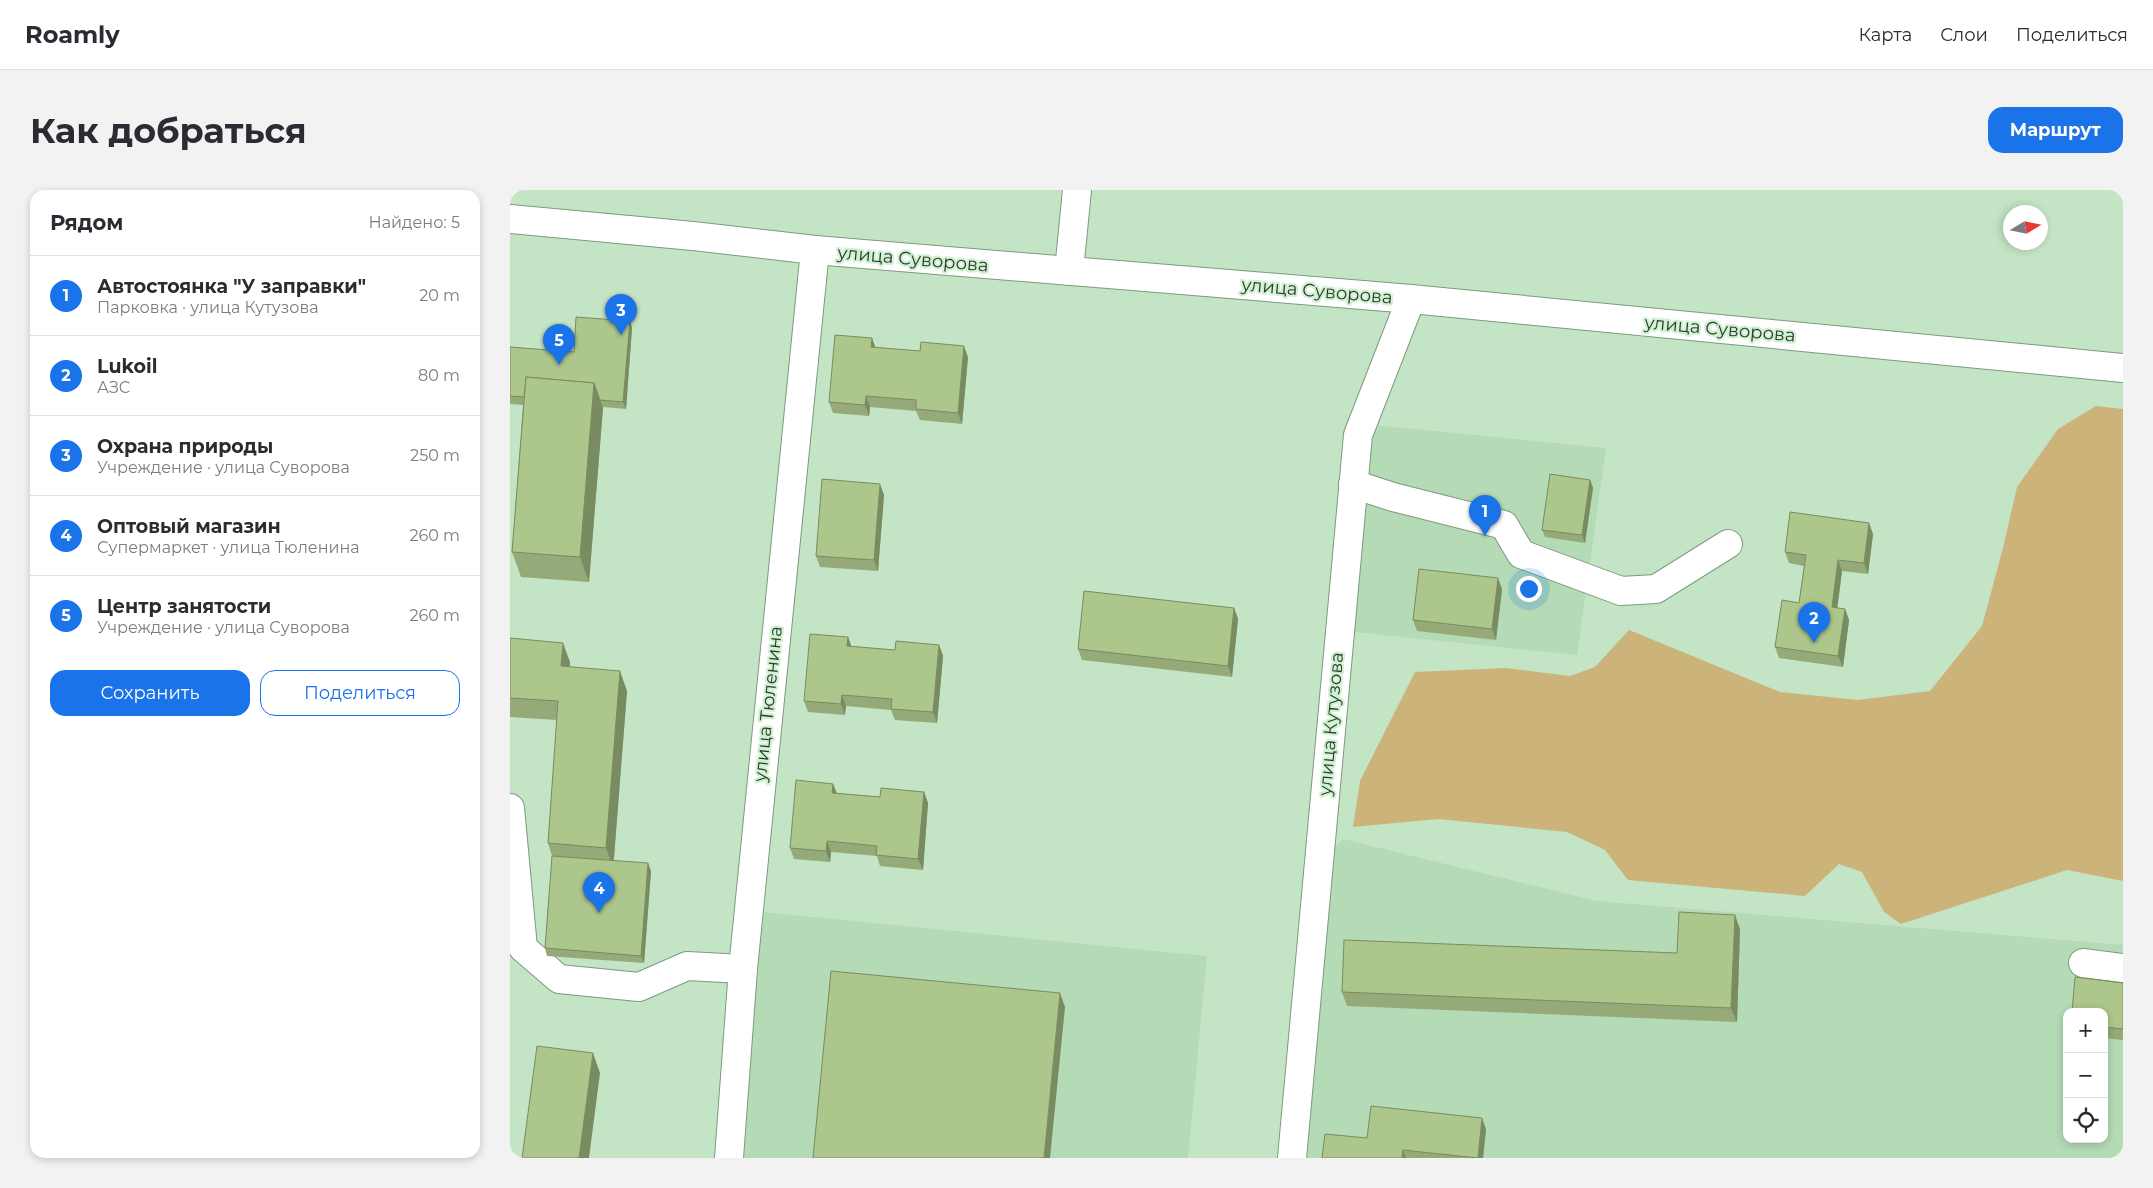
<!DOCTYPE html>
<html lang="ru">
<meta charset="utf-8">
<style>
:root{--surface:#fff;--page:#f2f2f3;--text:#2b2b33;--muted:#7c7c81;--line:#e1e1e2;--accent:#1a73e8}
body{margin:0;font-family:Montserrat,sans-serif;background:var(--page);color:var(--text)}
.controls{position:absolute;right:15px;bottom:15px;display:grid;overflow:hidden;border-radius:10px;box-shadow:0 2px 8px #0003}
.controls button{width:45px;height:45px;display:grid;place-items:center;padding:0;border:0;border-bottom:1px solid var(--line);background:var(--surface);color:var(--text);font:25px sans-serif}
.compass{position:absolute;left:1493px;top:15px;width:45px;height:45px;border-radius:50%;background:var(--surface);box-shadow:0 2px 8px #0003;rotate:80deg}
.you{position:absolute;left:1018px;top:398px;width:18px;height:18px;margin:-12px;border:4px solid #fff;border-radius:50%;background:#1a73e8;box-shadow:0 0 0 8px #1a73e833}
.badge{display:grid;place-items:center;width:32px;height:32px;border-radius:50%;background:var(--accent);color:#fff;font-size:16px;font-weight:700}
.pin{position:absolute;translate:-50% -41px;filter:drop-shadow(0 1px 2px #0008)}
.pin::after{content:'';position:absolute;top:26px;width:18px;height:15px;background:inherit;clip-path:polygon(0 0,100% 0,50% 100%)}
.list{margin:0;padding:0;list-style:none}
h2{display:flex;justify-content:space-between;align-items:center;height:65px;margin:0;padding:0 20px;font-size:21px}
h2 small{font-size:16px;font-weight:400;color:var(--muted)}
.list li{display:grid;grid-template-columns:32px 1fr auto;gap:15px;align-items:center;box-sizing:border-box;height:80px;padding:0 20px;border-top:1px solid var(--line)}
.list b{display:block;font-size:19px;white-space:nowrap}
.list p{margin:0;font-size:16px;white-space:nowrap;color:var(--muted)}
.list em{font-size:16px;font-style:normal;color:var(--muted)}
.actions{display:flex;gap:10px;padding:15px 20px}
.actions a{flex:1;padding:11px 0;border:1px solid var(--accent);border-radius:15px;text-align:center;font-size:18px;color:var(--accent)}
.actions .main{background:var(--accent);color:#fff}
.icon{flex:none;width:28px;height:28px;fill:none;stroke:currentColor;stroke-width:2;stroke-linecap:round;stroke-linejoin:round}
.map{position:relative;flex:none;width:1613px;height:968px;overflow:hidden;border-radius:15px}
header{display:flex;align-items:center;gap:30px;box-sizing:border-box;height:70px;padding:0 25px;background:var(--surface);border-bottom:1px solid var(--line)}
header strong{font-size:24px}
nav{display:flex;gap:28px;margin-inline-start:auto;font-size:18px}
.intro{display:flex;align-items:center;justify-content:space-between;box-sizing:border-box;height:120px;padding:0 30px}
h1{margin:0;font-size:35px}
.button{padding:12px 22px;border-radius:15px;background:var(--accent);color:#fff;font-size:18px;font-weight:700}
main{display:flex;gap:30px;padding:0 30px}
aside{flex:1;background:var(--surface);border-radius:15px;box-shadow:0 2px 8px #0003}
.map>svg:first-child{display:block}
.built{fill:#b4dab6;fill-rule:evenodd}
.green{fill:#ccb37a}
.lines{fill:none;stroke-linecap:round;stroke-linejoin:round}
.minor-casing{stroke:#7d9a7f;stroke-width:30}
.major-casing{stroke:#7d9a7f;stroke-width:30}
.minor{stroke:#fff;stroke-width:28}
.major{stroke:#fff;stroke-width:28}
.wall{fill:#95aa78}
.shaded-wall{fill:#798b61}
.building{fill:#adc68b;stroke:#798b61}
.labels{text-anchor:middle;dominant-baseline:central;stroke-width:4.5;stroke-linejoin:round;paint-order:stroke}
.street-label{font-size:18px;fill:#2e3a2e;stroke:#d1f1d3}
</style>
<header>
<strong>Roamly</strong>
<nav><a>Карта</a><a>Слои</a><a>Поделиться</a></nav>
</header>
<div class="intro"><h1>Как добраться</h1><a class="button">Маршрут</a></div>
<main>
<aside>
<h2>Рядом<small>Найдено: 5</small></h2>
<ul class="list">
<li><span class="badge">1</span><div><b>Автостоянка &quot;У заправки&quot;</b><p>Парковка · улица Кутузова</p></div><em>20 m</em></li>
<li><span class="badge">2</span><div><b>Lukoil</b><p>АЗС</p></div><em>80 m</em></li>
<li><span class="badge">3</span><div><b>Охрана природы</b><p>Учреждение · улица Суворова</p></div><em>250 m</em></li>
<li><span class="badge">4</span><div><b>Оптовый магазин</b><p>Супермаркет · улица Тюленина</p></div><em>260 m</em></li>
<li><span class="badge">5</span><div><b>Центр занятости</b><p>Учреждение · улица Суворова</p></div><em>260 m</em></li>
</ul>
<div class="actions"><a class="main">Сохранить</a><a>Поделиться</a></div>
</aside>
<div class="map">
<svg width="1613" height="968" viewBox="0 0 1613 968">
<rect width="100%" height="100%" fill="#c4e4c6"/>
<g class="built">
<path d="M863,235L1096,258L1067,465L844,442Z"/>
<path d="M833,649L1087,711L1613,755V968H797L822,660ZM1557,822H1594V949H1557Z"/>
<path d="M251,722L697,766L678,968H227Z"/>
</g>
<path class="green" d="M1586,216L1613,219V691L1557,680L1391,734L1374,722L1352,682L1329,674L1295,706L1118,690L1095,660L1057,642L928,629L843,637L850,591L905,482L996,478L1060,486L1085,477L1119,440L1270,502L1348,510L1420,501L1472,436L1493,358L1507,297L1548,239Z"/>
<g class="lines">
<defs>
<g id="minor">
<path d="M559,81L567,0"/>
<path d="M843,294L883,307L994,335L1011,364L1111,401L1146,399L1218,354"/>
<path d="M0,618L13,758L49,789L129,797L177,776L233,779"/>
<path d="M1573,773L1613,778"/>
<path d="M219,968L233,779L305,60"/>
<path d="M782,968L848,245L901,109"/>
</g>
<path id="major" d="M0,29L183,46L305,60L901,109L1613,178"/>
</defs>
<use href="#minor" class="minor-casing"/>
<use href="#major" class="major-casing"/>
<use href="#minor" class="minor"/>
<use href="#major" class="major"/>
</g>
<g class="wall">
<path d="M120,131L122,138L116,219L93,217L79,392L11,387L2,362L13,215L0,214V157L64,162Z"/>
<path d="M366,157L458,167L452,234L410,230L406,221L360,217L359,226L323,223L319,212Z"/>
<path d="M1080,290L1083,298L1075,353L1035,347L1032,340Z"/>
<path d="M374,305L368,381L310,377L306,366Z"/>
<path d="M1363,344L1358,384L1332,381L1327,418L1335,419L1339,430L1333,477L1269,468L1265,457L1289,413L1294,376L1279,373L1275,362Z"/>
<path d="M992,399L986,450L907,441L903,430Z"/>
<path d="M724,418L728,429L722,487L572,470L568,459Z"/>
<path d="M338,447L341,456L385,460L429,455L433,466L427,533L385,530L381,520L336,516L335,525L298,522L294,511Z"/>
<path d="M0,448L60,472V477L117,501L104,670L141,681L134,773L37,766L35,758L42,666L38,653L47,530L0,527Z"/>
<path d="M323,594L327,603L370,607L414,602L418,613L413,680L370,676L367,666L321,662L320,672L284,669L280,658Z"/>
<path d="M1230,739L1227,832L837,816L832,802L1167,763Z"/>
<path d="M1613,793V850L1594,848V822Z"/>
<path d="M976,939L973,968H812L857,948Z"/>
</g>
<g class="shaded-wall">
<path d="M120,131L122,138L116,219L113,212Z"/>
<path d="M362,148L366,159L361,157Z"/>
<path d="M454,156L458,167L452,234L448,223Z"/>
<path d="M84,193L93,218L79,392L70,367Z"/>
<path d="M356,206L360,217L359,226L355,215Z"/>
<path d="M1080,290L1083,298L1075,353L1072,345Z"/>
<path d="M370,294L374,305L368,381L364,370Z"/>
<path d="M1359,333L1363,344L1358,384L1354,373Z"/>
<path d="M1328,370L1332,381L1326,429L1322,417Z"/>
<path d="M988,388L992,399L986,450L982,439Z"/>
<path d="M724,418L728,429L722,487L718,476Z"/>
<path d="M1335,419L1339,430L1333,477L1328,466Z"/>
<path d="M338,447L342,458L337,456Z"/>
<path d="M53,453L60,472L58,496L51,476Z"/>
<path d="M429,455L433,466L427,533L423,522Z"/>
<path d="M110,481L117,501L103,678L96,658Z"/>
<path d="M332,505L336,516L335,525L331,514Z"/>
<path d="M323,594L327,605L322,603Z"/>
<path d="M414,602L418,613L413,680L408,669Z"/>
<path d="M317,651L321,662L320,672L316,661Z"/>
<path d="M138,673L141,681L134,773L131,766Z"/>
<path d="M1225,725L1230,739L1227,832L1221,818Z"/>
<path d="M550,803L555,817L540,968H534Z"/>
<path d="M83,863L90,883L79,968H69Z"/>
<path d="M972,928L976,939L973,968H968Z"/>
<path d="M893,960L896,968H892Z"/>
</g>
<g class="building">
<path d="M66,127L120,131L113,212L90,210L84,193L16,187L14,207L0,206V157L64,162Z"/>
<path d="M325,145L362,148L361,157L410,161L411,152L454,156L448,223L406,219V210L356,206L355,215L319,212Z"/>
<path d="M16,187L84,193L70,367L2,362Z"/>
<path d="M1040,284L1080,290L1072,345L1032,340Z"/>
<path d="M312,289L370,294L364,370L306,366Z"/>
<path d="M1280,322L1359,333L1354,373L1328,370L1322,417L1335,419L1328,466L1265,457L1272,410L1289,413L1296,365L1275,362Z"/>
<path d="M909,379L988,388L982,439L903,430Z"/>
<path d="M574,401L724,418L718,476L568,459Z"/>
<path d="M300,444L338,447L337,456L385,460L386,451L429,455L423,522L381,519L382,509L332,505L331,514L294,511Z"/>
<path d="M0,448L53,453L51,476L110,481L96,658L38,653L48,511L0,508Z"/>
<path d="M286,590L323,594L322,603L370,607L371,598L414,602L408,669L366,665L367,656L317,651L316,661L280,658Z"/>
<path d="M42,666L138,673L131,766L35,758Z"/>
<path d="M1169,722L1225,725L1221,818L832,802L834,750L1167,763Z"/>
<path d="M321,781L550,803L534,968H303Z"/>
<path d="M1565,787L1613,793V839L1594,837V822H1562Z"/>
<path d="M27,856L83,863L69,968H12Z"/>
<path d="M861,916L972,928L968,968L893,960L892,968H812L815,944L857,948Z"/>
</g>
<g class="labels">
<g class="street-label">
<text transform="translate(403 69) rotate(5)">улица Суворова</text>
<text transform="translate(807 101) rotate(5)">улица Суворова</text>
<text transform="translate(1210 139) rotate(5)">улица Суворова</text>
<text transform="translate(258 514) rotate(-84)">улица Тюленина</text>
<text transform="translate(821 534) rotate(-85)">улица Кутузова</text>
</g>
</g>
</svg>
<div class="controls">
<button>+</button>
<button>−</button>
<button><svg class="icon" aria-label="locate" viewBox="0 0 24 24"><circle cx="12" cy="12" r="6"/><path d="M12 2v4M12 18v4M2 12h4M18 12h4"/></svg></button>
</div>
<svg class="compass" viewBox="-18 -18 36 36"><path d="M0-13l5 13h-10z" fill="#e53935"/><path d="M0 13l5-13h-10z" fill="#7c7c81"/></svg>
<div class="you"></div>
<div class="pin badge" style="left:975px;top:346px">1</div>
<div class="pin badge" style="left:1304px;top:453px">2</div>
<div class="pin badge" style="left:111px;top:145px">3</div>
<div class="pin badge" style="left:89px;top:723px">4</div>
<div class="pin badge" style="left:49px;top:175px">5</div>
</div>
</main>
